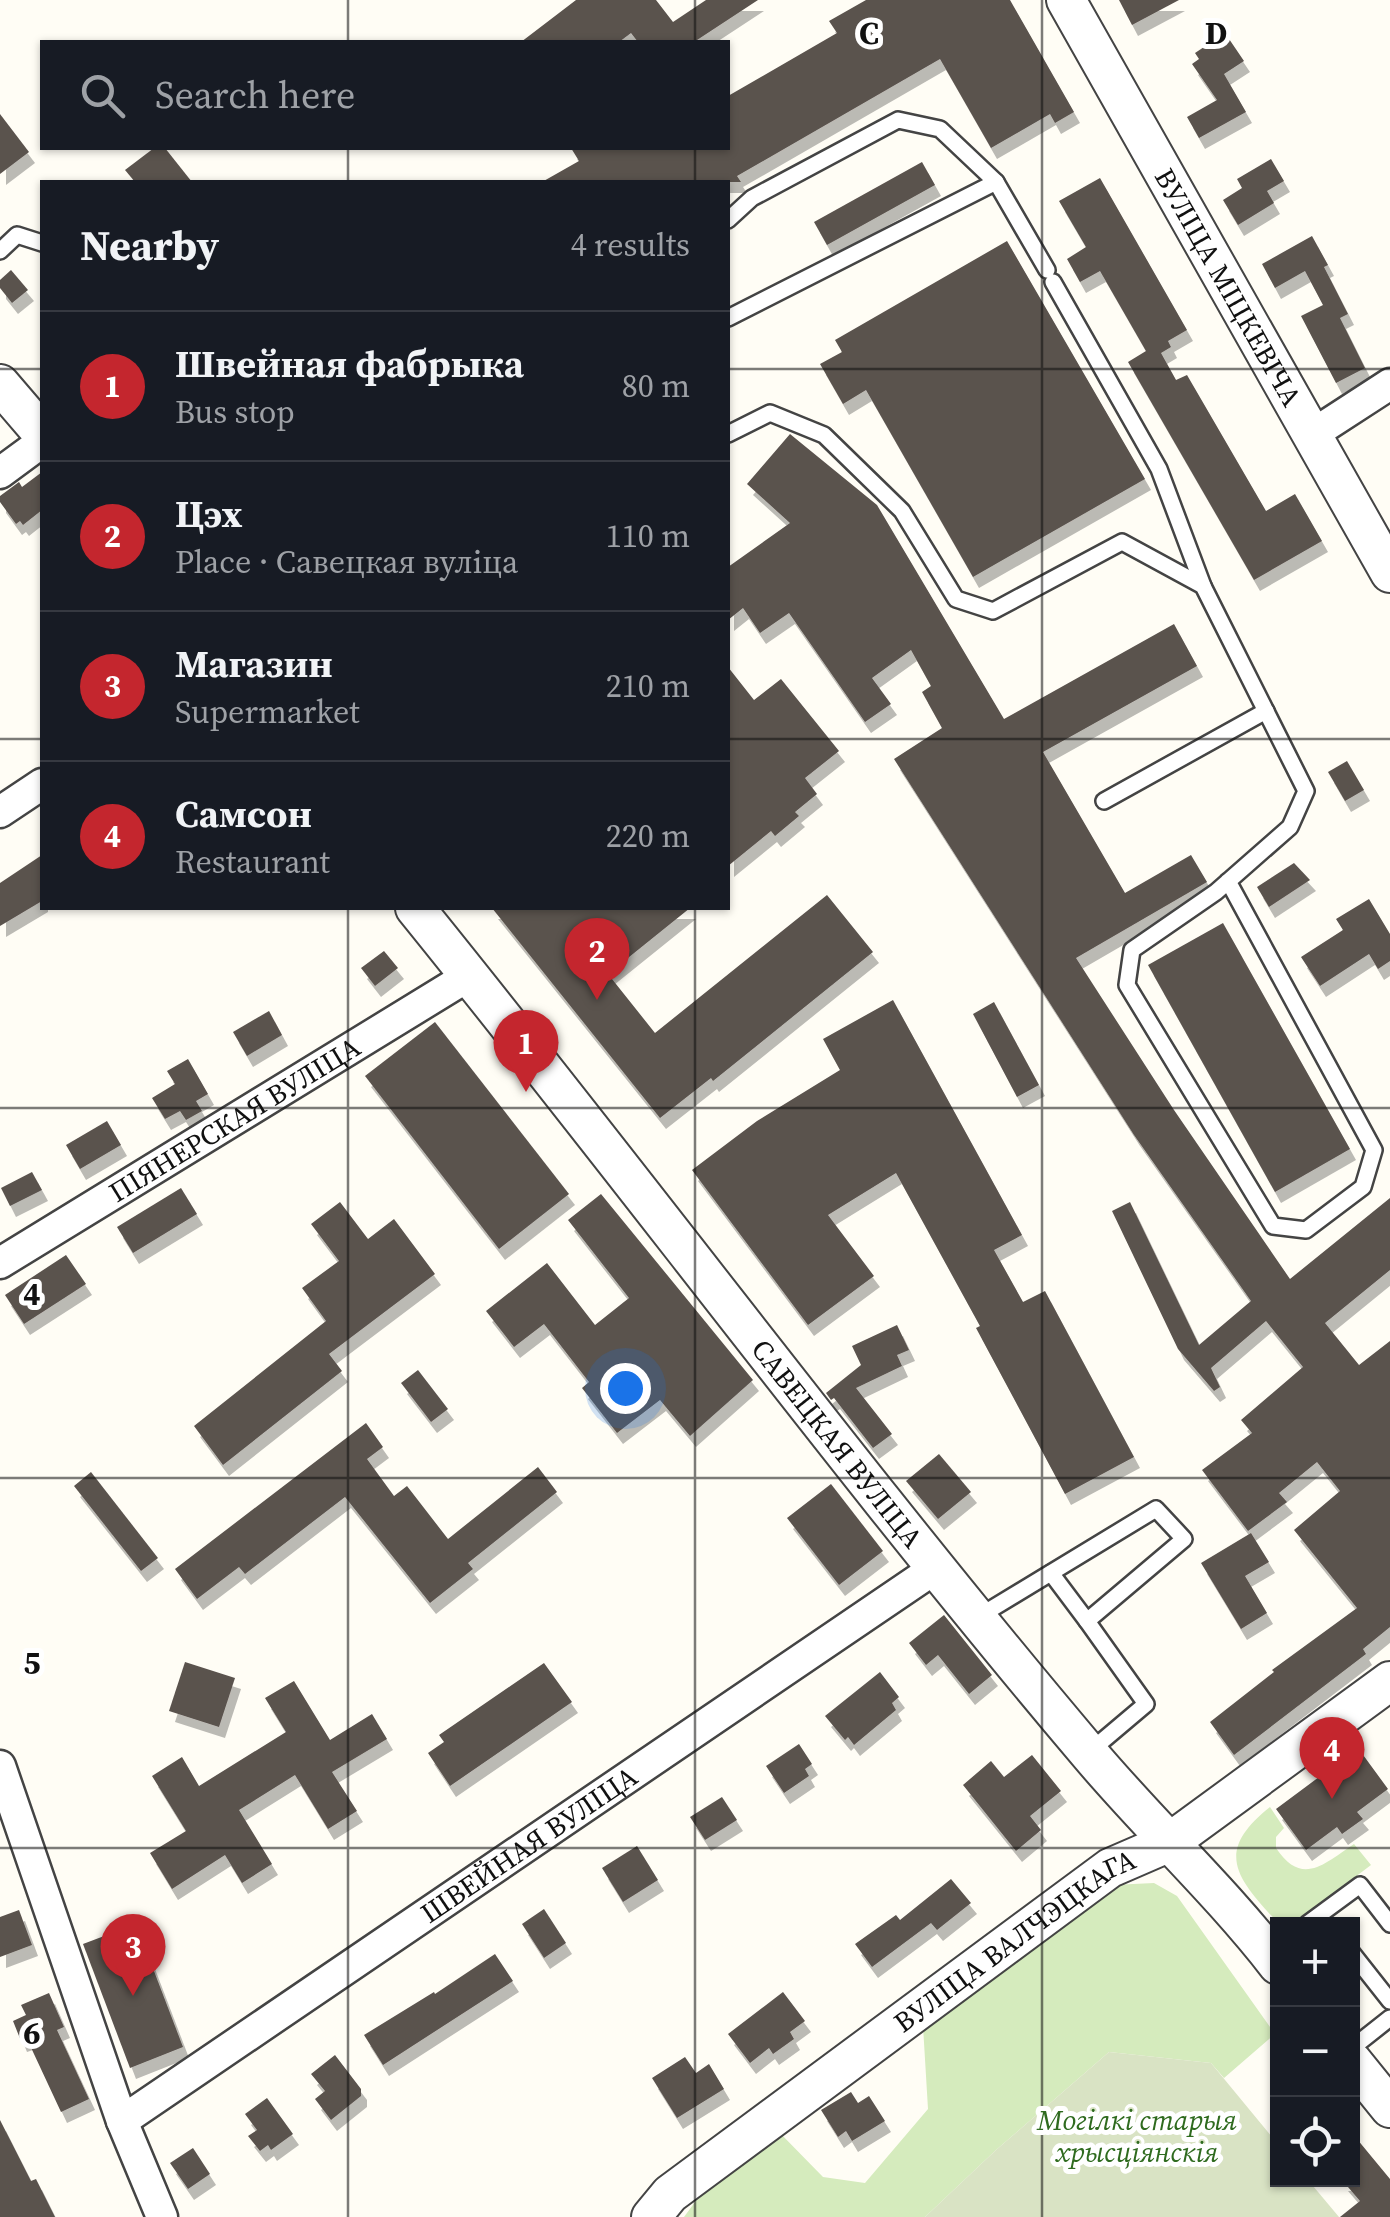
<!DOCTYPE html>
<meta charset="utf-8">
<style>
:root{--surface:#171b24;--page:#242831;--text:#f1f3f6;--muted:#9ea1a6;--line:#363941;--accent:#c4262e}
body{margin:0;font-family:"Source Serif 4",serif;background:var(--page);color:var(--text)}
.controls{position:absolute;right:30px;bottom:30px;display:grid;overflow:hidden;border-radius:0px;box-shadow:0 2px 8px #0004}
.controls button{width:90px;height:90px;display:grid;place-items:center;padding:0;border:0;border-bottom:2px solid var(--line);background:var(--surface);color:var(--text);font:50px sans-serif}
.you{position:absolute;left:625px;top:1388px;width:35px;height:35px;margin:-25px;border:8px solid #fff;border-radius:50%;background:#1a73e8;box-shadow:0 0 0 15px #1a73e833}
.badge{display:grid;place-items:center;width:65px;height:65px;border-radius:50%;background:var(--accent);color:#fff;font-size:32px;font-weight:700}
.pin{position:absolute;translate:-50% -82px;filter:drop-shadow(0 2px 5px #0008)}
.pin::after{content:'';position:absolute;top:52px;width:35px;height:30px;background:inherit;clip-path:polygon(0 0,100% 0,50% 100%)}
.list{margin:0;padding:0;list-style:none}
h2{display:flex;justify-content:space-between;align-items:center;height:130px;margin:0;padding:0 40px;font-size:42px}
h2 small{font-size:32px;font-weight:400;color:var(--muted)}
.list li{display:grid;grid-template-columns:65px 1fr auto;gap:30px;align-items:center;box-sizing:border-box;height:150px;padding:0 40px;border-top:2px solid var(--line)}
.list b{display:block;font-size:38px;white-space:nowrap}
.list p{margin:0;font-size:32px;white-space:nowrap;color:var(--muted)}
.list em{font-size:32px;font-style:normal;color:var(--muted)}
.icon{flex:none;width:55px;height:55px;fill:none;stroke:currentColor;stroke-width:2;stroke-linecap:round;stroke-linejoin:round}
.map{position:relative;flex:none;width:1390px;height:2217px;overflow:hidden}
.search{position:absolute;background:var(--surface);box-shadow:0 2px 8px #0004;left:40px;top:40px;width:690px;height:110px;display:flex;align-items:center;gap:25px;box-sizing:border-box;padding:0 35px;border-radius:0px;color:var(--muted);font-size:38px}
.panel{position:absolute;background:var(--surface);box-shadow:0 2px 8px #0004;left:40px;top:180px;width:690px;height:730px;border-radius:0px}
.map>svg:first-child{display:block}
.green{fill:#d5ebbd}
.cemetery{fill:#d9e3c4}
.building{fill:#5a524d;filter:url(#shadow)}
.lines{fill:none;stroke-linecap:round;stroke-linejoin:round}
.service-casing{stroke:#444;stroke-width:20}
.minor-casing{stroke:#444;stroke-width:35}
.tertiary-casing{stroke:#444;stroke-width:42}
.service{stroke:#fff;stroke-width:15}
.minor{stroke:#fff;stroke-width:30}
.tertiary{stroke:#fff;stroke-width:38}
.grid{fill:none;stroke:#111;stroke-width:2.5;stroke-opacity:0.55}
.labels{text-anchor:middle;dominant-baseline:central;stroke-width:10;stroke-linejoin:round;paint-order:stroke}
.street-label{font-size:28px;fill:#111;stroke:#fff}
.park-label{font-size:28px;font-style:italic;fill:#2f6b1f;stroke:#fff}
.grid-label{font-size:32px;text-anchor:middle;font-weight:bold;fill:#111;stroke:#fff;stroke-width:10;stroke-linejoin:round;paint-order:stroke}
</style>
<div class="map">
<svg width="1390" height="2217" viewBox="0 0 1390 2217">
<defs>
<filter id="shadow"><feDropShadow dx="6" dy="11" stdDeviation="0" flood-color="#0004"/></filter>
</defs>
<rect width="100%" height="100%" fill="#fffdf5"/>
<g class="green">
<path d="M1270,1807L1284,1828L1276,1837V1848C1302,1887 1324,1864 1354,1844L1371,1865L1293,1924H1279C1238,1879 1212,1853 1270,1807Z"/>
<path d="M1154,1883L1177,1896L1275,2034L1224,2078L1211,2063L1109,2052L996,2150L925,2217H684L709,2183L777,2130L823,2177L865,2183L928,2109L923,2026L1113,1885Z"/>
</g>
<path class="cemetery" d="M1109,2052L1211,2063L1277,2143L1278,2180H1308L1339,2217H925L996,2150Z"/>
<g class="building">
<path d="M576,0H656L673,22L706,0H758L694,42H638L631,33L619,42H521Z"/>
<path d="M866,0H1010L1074,112L1055,123L1050,114L991,148L940,59L737,176L741,182H542L579,161L571,148H728V96L837,33L829,21Z"/>
<path d="M1119,0H1179L1132,25Z"/>
<path d="M1225,33L1244,61L1224,74L1246,112L1199,138L1187,117L1217,100L1192,64L1199,59L1195,53Z"/>
<path d="M0,114L29,152L0,174Z"/>
<path d="M154,148H165L192,182H135L125,170Z"/>
<path d="M1271,159L1284,181L1267,191L1274,203L1238,225L1223,200L1242,188L1237,179Z"/>
<path d="M922,162L935,185L827,245L814,222Z"/>
<path d="M1100,178L1187,330L1168,341L1171,347L1161,353L1176,380L1187,375L1266,511L1295,494L1322,541L1254,580L1128,362L1146,351L1100,271L1080,282L1067,259L1086,247L1059,201Z"/>
<path d="M1312,236L1328,265L1324,267L1348,314L1340,318L1365,368L1336,383L1301,316L1323,305L1305,271L1275,288L1262,264Z"/>
<path d="M1007,241L1145,479L973,577L866,390L843,404L820,364L842,352L835,340Z"/>
<path d="M11,270L28,290L12,303L0,288V280Z"/>
<path d="M790,434L877,505L1004,719L1174,624L1197,666L1043,752L1125,893L1191,855L1207,882L1076,958L1174,1110L1290,1279L1390,1198V1270L1325,1323L1359,1365L1390,1341V1627L1363,1649L1366,1654L1234,1755L1210,1722L1274,1672L1272,1670L1357,1608L1294,1530L1340,1491L1317,1462L1279,1493L1287,1502L1248,1531L1202,1470L1252,1433L1241,1420L1303,1367L1266,1321L1211,1368L1220,1387L1214,1391L1178,1349L1112,1211L1130,1202L1199,1345L1251,1301L1134,1135L894,759L942,728L922,692L931,686L911,650L872,678L891,704L865,722L789,613L760,633L743,608L728,620V567L790,523L747,484Z"/>
<path d="M42,472V510L23,525L20,521L16,524L0,502V496L19,482L22,487Z"/>
<path d="M728,667L754,700L781,679L839,751L805,778L817,794L795,812L799,816L775,836L771,831L728,866Z"/>
<path d="M1347,761L1364,790L1345,801L1328,772Z"/>
<path d="M42,855V901L0,926V883Z"/>
<path d="M1294,863L1310,880L1269,907L1257,887Z"/>
<path d="M827,895L873,952L713,1081L711,1078L660,1118L492,908H690L608,974L655,1033Z"/>
<path d="M1369,899L1390,934V961L1378,969L1369,954L1320,986L1301,957L1343,930L1336,919Z"/>
<path d="M1223,923L1350,1149L1275,1192L1148,965Z"/>
<path d="M384,951L398,968L375,986L361,968Z"/>
<path d="M893,1000L1022,1235L994,1250L1023,1302L1045,1291L1134,1457L1065,1494L976,1328L980,1326L896,1173L828,1215L874,1276L808,1325L692,1170L757,1121L840,1070L823,1039Z"/>
<path d="M994,1002L1039,1085L1017,1097L973,1014Z"/>
<path d="M269,1011L282,1035L247,1056L233,1032Z"/>
<path d="M435,1022L569,1194L499,1249L365,1076Z"/>
<path d="M188,1059L208,1094L196,1101L202,1111L186,1120L180,1111L165,1119L152,1098L175,1084L167,1071Z"/>
<path d="M107,1121L121,1145L80,1169L66,1145Z"/>
<path d="M32,1172L42,1190L10,1206L1,1188Z"/>
<path d="M181,1188L197,1214L133,1253L117,1227Z"/>
<path d="M601,1194L753,1380L690,1436L660,1400L617,1433L582,1388L589,1382L544,1324L514,1347L486,1311L547,1263L595,1325L629,1298L568,1220Z"/>
<path d="M340,1202L368,1239L394,1219L435,1274L329,1354L342,1371L223,1465L194,1426L326,1321L302,1288L339,1261L311,1224Z"/>
<path d="M66,1255L86,1284L24,1324L5,1295Z"/>
<path d="M897,1325L909,1350L897,1355L902,1366L856,1388L892,1434L873,1448L834,1398L831,1400L826,1393L861,1365L852,1346Z"/>
<path d="M418,1370L448,1409L431,1422L401,1383Z"/>
<path d="M366,1423L383,1447L367,1459L394,1496L407,1486L448,1539L538,1467L557,1492L468,1563L473,1569L430,1603L345,1497L245,1574L239,1567L197,1599L175,1569Z"/>
<path d="M939,1454L971,1492L938,1519L906,1481Z"/>
<path d="M91,1472L158,1558L141,1571L74,1486Z"/>
<path d="M831,1484L883,1551L839,1585L787,1518Z"/>
<path d="M1251,1533L1269,1562L1245,1576L1267,1613L1241,1629L1201,1563Z"/>
<path d="M944,1615L992,1675L969,1694L938,1655L926,1665L909,1643Z"/>
<path d="M185,1662L235,1678L219,1727L169,1711Z"/>
<path d="M544,1663L572,1702L450,1786L428,1753L444,1742L439,1735Z"/>
<path d="M880,1672L899,1697L892,1703L896,1710L854,1745L848,1737L845,1740L825,1716Z"/>
<path d="M294,1681L330,1740L372,1714L387,1739L332,1772L357,1811L328,1829L295,1775L239,1810L272,1864L242,1883L225,1855L172,1889L150,1853L186,1831L152,1776L182,1757L199,1786L286,1732L265,1698Z"/>
<path d="M799,1744L812,1764L805,1769L809,1776L784,1793L766,1766Z"/>
<path d="M1358,1748L1388,1789L1357,1812L1363,1819L1342,1834L1337,1827L1306,1850L1276,1809Z"/>
<path d="M1032,1755L1061,1791L1030,1816L1041,1830L1016,1851L963,1785L991,1761L1004,1777Z"/>
<path d="M722,1797L737,1820L705,1840L690,1817Z"/>
<path d="M637,1846L658,1880L623,1902L602,1868Z"/>
<path d="M951,1879L971,1903L937,1930L931,1923L872,1967L855,1944L896,1915L900,1920Z"/>
<path d="M544,1909L566,1943L544,1958L522,1924Z"/>
<path d="M19,1910L32,1945L0,1957V1917Z"/>
<path d="M136,1924L183,2047L130,2068L83,1944Z"/>
<path d="M495,1954L513,1981L383,2065L364,2035L434,1992L435,1994Z"/>
<path d="M783,1992L805,2021L790,2032L794,2039L773,2054L769,2048L750,2063L728,2034Z"/>
<path d="M49,1993L64,2027L57,2030L89,2099L61,2112L27,2039L21,2041L13,2021L26,2015L21,2005Z"/>
<path d="M335,2055L361,2089V2096L331,2120L315,2099L325,2091L311,2074Z"/>
<path d="M685,2057L696,2073L709,2064L724,2089L677,2118L652,2078Z"/>
<path d="M851,2092L858,2103L869,2096L885,2121L852,2141L846,2131L838,2137L821,2110Z"/>
<path d="M267,2098L293,2134L271,2150L268,2145L260,2151L248,2136L257,2130L245,2114Z"/>
<path d="M0,2120L31,2181L36,2179L55,2217H0Z"/>
<path d="M1352,2133L1390,2179V2217H1340L1360,2201L1342,2180H1352Z"/>
<path d="M193,2148L210,2174L188,2189L170,2163Z"/>
</g>
<g class="lines">
<defs>
<g id="service">
<path d="M728,220L752,198L898,120L940,129L996,182L1047,270"/>
<path d="M0,251L17,235L42,243"/>
<path d="M1053,282L1159,469L1203,586"/>
<path d="M728,318L996,182"/>
<path d="M728,434L770,413L824,435L902,511L956,599L993,611L1122,542L1203,586L1306,791L1290,827L1216,892L1132,950L1127,985L1273,1226L1306,1230L1363,1187L1374,1150L1228,881"/>
<path d="M1104,801L1266,711"/>
<path d="M1051,1573L1087,1621"/>
<path d="M978,1617L1156,1509L1184,1539L1087,1621L1146,1704L1088,1753"/>
<path d="M1307,1924L1360,1885L1390,1924"/>
<path d="M1352,1953L1390,2001"/>
<path d="M1352,2048L1390,2018"/>
</g>
<g id="minor">
<path d="M1313,434L1390,384"/>
<path d="M0,473L42,442"/>
<path d="M0,812L42,784"/>
<path id="s1" d="M0,1263L470,975"/>
<path d="M0,1766L122,2121L162,2217"/>
<path id="s2" d="M122,2121L937,1567"/>
</g>
<g id="tertiary">
<path id="s3" d="M1066,0L1390,573"/>
<path d="M0,384L42,433"/>
<path id="s4" d="M415,908C641,1187 855,1477 1087,1751C1149,1825 1219,1889 1278,1965"/>
<path d="M1352,2061L1390,2108"/>
<path id="s5" d="M651,2217L670,2194L1110,1868L1170,1842L1390,1681"/>
</g>
</defs>
<use href="#service" class="service-casing"/>
<use href="#minor" class="minor-casing"/>
<use href="#tertiary" class="tertiary-casing"/>
<use href="#service" class="service"/>
<use href="#minor" class="minor"/>
<use href="#tertiary" class="tertiary"/>
</g>
<path class="grid" d="M348,0V42M695,0V42M1042,0V2217M348,148V182M695,148V182M0,369H42M728,369H1390M0,739H42M728,739H1390M348,908V2217M695,908V2217M0,1108H1390M0,1478H1390M0,1848H1390"/>
<g class="labels">
<g class="street-label">
<text stroke="none"><textPath href="#s3" startOffset="330">ВУЛІЦА МІЦКЕВІЧА</textPath></text>
<text stroke="none"><textPath href="#s1" startOffset="275">ПІЯНЕРСКАЯ ВУЛІЦА</textPath></text>
<text stroke="none"><textPath href="#s4" startOffset="682">САВЕЦКАЯ ВУЛІЦА</textPath></text>
<text stroke="none"><textPath href="#s2" startOffset="492">ШВЕЙНАЯ ВУЛІЦА</textPath></text>
<text stroke="none"><textPath href="#s5" startOffset="458">ВУЛІЦА ВАЛЧЭЦКАГА</textPath></text>
</g>
<g class="park-label">
<text x="1137" y="2120">Могілкі старыя<tspan x="1137" dy="32">хрысціянскія</tspan></text>
</g>
</g>
<g class="grid-label">
<text x="869" y="44">C</text>
<text x="1216" y="44">D</text>
<text x="32" y="1305">4</text>
<text x="32" y="1674">5</text>
<text x="32" y="2044">6</text>
</g>
</svg>
<div class="controls">
<button>+</button>
<button>−</button>
<button><svg class="icon" aria-label="locate" viewBox="0 0 24 24"><circle cx="12" cy="12" r="6"/><path d="M12 2v4M12 18v4M2 12h4M18 12h4"/></svg></button>
</div>
<div class="you"></div>
<div class="pin badge" style="left:526px;top:1092px">1</div>
<div class="pin badge" style="left:597px;top:1000px">2</div>
<div class="pin badge" style="left:133px;top:1996px">3</div>
<div class="pin badge" style="left:1332px;top:1799px">4</div>
<div class="search"><svg class="icon" aria-label="search" viewBox="0 0 24 24"><circle cx="10" cy="10" r="6"/><path d="M15 15l6 6"/></svg>Search here</div>
<section class="panel">
<h2>Nearby<small>4 results</small></h2>
<ul class="list">
<li><span class="badge">1</span><div><b>Швейная фабрыка</b><p>Bus stop</p></div><em>80 m</em></li>
<li><span class="badge">2</span><div><b>Цэх</b><p>Place · Савецкая вуліца</p></div><em>110 m</em></li>
<li><span class="badge">3</span><div><b>Магазин</b><p>Supermarket</p></div><em>210 m</em></li>
<li><span class="badge">4</span><div><b>Самсон</b><p>Restaurant</p></div><em>220 m</em></li>
</ul>
</section>
</div>
